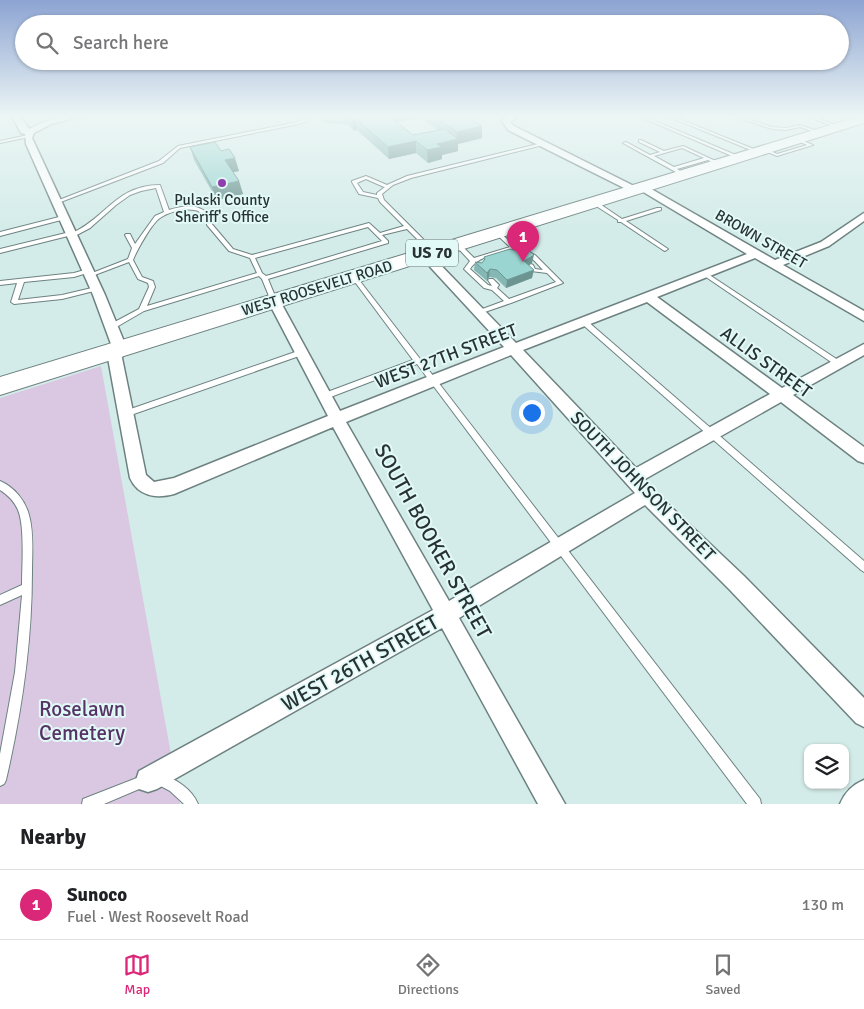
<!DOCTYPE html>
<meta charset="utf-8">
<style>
:root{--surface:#fff;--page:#f6f6f6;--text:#202124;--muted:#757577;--line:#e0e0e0;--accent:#db2777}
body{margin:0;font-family:Signika,sans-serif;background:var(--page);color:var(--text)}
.controls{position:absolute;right:15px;bottom:15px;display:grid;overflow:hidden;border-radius:10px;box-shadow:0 1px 4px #0004}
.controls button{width:45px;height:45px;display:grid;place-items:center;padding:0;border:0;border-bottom:1px solid var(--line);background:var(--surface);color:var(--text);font:25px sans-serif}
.you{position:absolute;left:531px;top:412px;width:18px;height:18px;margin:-12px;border:4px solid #fff;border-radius:50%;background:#1a73e8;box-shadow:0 0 0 8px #1a73e833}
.badge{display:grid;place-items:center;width:32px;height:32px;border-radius:50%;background:var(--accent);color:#fff;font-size:16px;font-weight:700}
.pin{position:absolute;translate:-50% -41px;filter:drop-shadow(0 1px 2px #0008)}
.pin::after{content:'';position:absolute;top:26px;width:18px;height:15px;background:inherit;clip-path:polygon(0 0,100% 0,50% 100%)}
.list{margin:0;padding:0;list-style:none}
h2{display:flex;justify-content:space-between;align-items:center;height:65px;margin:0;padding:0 20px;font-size:21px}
h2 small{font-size:16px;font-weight:400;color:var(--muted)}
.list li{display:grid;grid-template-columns:32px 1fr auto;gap:15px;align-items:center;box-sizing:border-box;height:70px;padding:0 20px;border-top:1px solid var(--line)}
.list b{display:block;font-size:19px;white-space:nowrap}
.list p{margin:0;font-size:16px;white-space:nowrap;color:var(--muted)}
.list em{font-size:16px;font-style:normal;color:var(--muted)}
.icon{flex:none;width:28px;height:28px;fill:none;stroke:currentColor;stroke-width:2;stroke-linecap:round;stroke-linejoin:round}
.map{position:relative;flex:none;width:864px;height:804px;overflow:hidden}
.search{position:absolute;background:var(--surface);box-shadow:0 1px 4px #0004;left:15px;right:15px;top:15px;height:55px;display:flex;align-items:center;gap:12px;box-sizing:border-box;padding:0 18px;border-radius:28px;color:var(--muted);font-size:19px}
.sheet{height:135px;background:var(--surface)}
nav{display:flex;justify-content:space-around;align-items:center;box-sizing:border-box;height:70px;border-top:1px solid var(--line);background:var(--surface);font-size:14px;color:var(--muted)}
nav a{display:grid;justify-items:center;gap:2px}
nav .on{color:var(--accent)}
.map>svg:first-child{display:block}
.green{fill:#dac8e3}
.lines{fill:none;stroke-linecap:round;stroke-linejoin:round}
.service-casing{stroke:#6d8280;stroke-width:2}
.minor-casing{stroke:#6d8280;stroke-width:3}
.primary-casing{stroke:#6d8280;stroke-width:2}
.service{fill:#fff;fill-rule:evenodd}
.minor{fill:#fff;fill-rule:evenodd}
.primary{fill:#fff;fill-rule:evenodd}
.wall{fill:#85b7b4;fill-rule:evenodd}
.shaded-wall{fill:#6c9592}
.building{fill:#9bd5d1;stroke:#6c9592}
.poi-dot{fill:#8e3ead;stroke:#e1f9f7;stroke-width:2}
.labels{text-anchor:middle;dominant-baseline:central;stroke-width:4;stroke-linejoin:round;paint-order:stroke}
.far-poi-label{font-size:15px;fill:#293232;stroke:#e1f9f7}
.far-street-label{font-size:15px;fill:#293232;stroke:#e1f9f7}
.shield{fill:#e1f9f7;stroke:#606e6d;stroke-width:1}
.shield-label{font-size:16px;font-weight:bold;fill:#293232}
.street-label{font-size:18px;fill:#293232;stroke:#e1f9f7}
.near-street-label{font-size:21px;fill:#293232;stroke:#e1f9f7}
.near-park-label{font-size:21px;fill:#563364;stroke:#e1f9f7}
</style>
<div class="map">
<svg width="864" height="804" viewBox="0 0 864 804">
<rect width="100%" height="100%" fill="#d4ece9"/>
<path class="green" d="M101,366L180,804H0V398Z"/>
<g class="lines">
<defs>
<g id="service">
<path d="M305,116H309L307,121L299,124L180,148L163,163L58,203L54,202L159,161L178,146L297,122L304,119Z"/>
<path d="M638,116H643L743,158L739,159Z"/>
<path d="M667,116H672L761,152L758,153Z"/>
<path d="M733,116H738L772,127L786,128L800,125L823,133L820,134L800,127L786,130L772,129Z"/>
<path d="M820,116H825L819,119L841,127L838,128L814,119Z"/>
<path d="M28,135L30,136L29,137L0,143V141Z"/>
<path d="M799,139L813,145L777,156L763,150L766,149L777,154L807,145L798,141L797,140Z"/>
<path d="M639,140H641L664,151L683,146L722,164L718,165L708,160L677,169L687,175L683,176L623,143L626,142L650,155L660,152L639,142ZM682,148L704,158L674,167L654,156Z"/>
<path d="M542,143L544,144L543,145L411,178L393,185L382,194L384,200L435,251V253H431L407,229L382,235L388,241V243L268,279L277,301L274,303L271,301L262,279L259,276L144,311L113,329H109L108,327L109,325L139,309L149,287L148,283L138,279L129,262L92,276L90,277L87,275L128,259L132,248L125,235L126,234H130L135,244L155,216L164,212L156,188L141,191L130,195L116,205L90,228L73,237L68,236L0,253V249L70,232L72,233C106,218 116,185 160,185L169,210C182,206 196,203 207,213L204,215C201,213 198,210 194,210C184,208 168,212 160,218C152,223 137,250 133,260L142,277L153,281L155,287L147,306L257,273L250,258L229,251L207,225V223H211L233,249L252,255L369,223L380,233L404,226L380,202L378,198L359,194L352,182V181L366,176L387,185L407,176ZM366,179L384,187H385L377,193V195L363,192L357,183ZM368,227L382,241L266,276L262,273L255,258Z"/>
<path d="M593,202H597L622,219L657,208H661V210L626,221L668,249L665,251L663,250L621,222H618V220L593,204Z"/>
<path d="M63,216L66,218L65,219L0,236V232Z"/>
<path d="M497,230L516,247L523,248L535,255L563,283L511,303L479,314L477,313V311L504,301L492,290L484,288L465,270L464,269L470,261L455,245L460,244L474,258L510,247L495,233V231ZM509,250H511L512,252H516L517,250C528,253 536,262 543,270L535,269L533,265L531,264L528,266L531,271L547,273L556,282L509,299L497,288L499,285L493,279H489L488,280L492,286L488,285L470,269C477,257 496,254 509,250Z"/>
<path d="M88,269L91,271L90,272L74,277L24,282L18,300L62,295L96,287L99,289L98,290L62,299L14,304L11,302L17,283L0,285V281L74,273Z"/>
<path d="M705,272L841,362L843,364L841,366H837L703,275V273Z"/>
<path d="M354,275L356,276L760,799L761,804H747L417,364L328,398H322L321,396L322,394L413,360L352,278L351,277Z"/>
<path d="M582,320H586L864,561V572L861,570L582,324L581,322Z"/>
<path d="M298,351H302L303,353L302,355L128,416H122L121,414L122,412Z"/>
<path d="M0,481C14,487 25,500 29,515C34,533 32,554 32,572C32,643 22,711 6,780L4,784L0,786V754L15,672L22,595L0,605V595L22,585C22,566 25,526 18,510C14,501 8,495 0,490Z"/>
<path d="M147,774L151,776L153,780L151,784L104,804H82L83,799Z"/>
<path d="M161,774C176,779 192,789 198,804H184L170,791L157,784L155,780L157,776Z"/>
</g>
<g id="minor">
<path d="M12,116H20L29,129C46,120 63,115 83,116L51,124L34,133L32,138L105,295L125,344L122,358L146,475L154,482L174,478L328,416L268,301L270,298H278L280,301L340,411L504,347L421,257V253H429L516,343L747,254L640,190L632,192L508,130L502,121L509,116H518L510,122L514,126L638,188L646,186L775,260L821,242L864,213V221L829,246L783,265L864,311V321L755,258L657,297L782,388L864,344V355L793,395L864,447V463L858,461L781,402L645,479L653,490L744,576L864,698V727L856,723L730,590L645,505L459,618L565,804H538L442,628L157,789L148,792L139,789L136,780L139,771L433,610L333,427L174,494C156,499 138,496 130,478L108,358L111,344L93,295L26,144L25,134L21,133ZM647,302L770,394L636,468L523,350ZM511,355L635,493L449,601L346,422Z"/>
<path d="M864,780V804H840C845,792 852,785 864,780Z"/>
</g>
<path id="primary" d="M860,116H864V123L0,395V377Z"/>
</defs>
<use href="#service" class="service-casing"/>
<use href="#minor" class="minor-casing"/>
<use href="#primary" class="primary-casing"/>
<use href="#service" class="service"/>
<use href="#minor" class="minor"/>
<use href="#primary" class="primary"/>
</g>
<g class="wall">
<path d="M320,116H468L482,126V138L458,144V151L442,155V159L428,163L416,153L389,159L357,130L354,131L348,125L321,122ZM421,118L437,130L413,135L397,122Z"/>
<path d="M190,147L221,151L239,171L233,172L239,181L243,194L217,200L194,160Z"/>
<path d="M484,257L532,263L529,265L532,278L506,288L496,278L489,277L487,281L474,270L475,262L482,263L484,261Z"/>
</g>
<g class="shaded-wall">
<path d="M385,116H421V118L385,124Z"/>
<path d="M355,118L357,130L354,131L352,119Z"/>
<path d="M482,126V138L458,144V151L442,155V159L428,163L427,150L437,144L456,139L457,132Z"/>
<path d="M416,141V153L389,159L388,147Z"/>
<path d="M235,158L239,171L229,173L225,160Z"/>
<path d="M239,181L243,194L217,200L212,187Z"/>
<path d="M534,255L532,263L523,269L524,261Z"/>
<path d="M490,269L489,277L487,281V273Z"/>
<path d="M534,270L532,278L506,288L507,280Z"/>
</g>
<g class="building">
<path d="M349,116H389L413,135L445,129L458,139L437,144L442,147L427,150L416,141L388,147L355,118L352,119Z"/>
<path d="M434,116H467L482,126L457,132Z"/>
<path d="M215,142L221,151L229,149L235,158L225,160L239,181L212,187L190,147Z"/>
<path d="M524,246L534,255L524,261L534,270L507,280L497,270L490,269L487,273L475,262L482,263L485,259L484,257L510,249L520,251Z"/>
</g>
<linearGradient id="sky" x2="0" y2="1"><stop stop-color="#8da4d2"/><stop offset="0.51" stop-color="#ecf6f5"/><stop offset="1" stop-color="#ecf6f5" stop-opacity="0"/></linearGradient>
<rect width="864" height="228" fill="url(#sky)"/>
<circle class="poi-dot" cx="222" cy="183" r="5"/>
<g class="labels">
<g class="far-poi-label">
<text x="222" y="200">Pulaski County<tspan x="222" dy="17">Sheriff's Office</tspan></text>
</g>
<g class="far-street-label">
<text transform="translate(761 239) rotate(30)">BROWN STREET</text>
<text transform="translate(317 288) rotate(-17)">WEST ROOSEVELT ROAD</text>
</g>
<rect class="shield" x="406" y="239.5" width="52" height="27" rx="4"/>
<g class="shield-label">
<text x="432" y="253">US 70</text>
</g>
<g class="street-label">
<text transform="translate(446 356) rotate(-21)">WEST 27TH STREET</text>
<text transform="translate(766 362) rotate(36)">ALLIS STREET</text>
<text transform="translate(643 486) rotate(46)">SOUTH JOHNSON STREET</text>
</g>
<g class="near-street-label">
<text transform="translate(433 541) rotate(61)">SOUTH BOOKER STREET</text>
<text transform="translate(360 663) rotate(-29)">WEST 26TH STREET</text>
</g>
<g class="near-park-label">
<text x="82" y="709">Roselawn<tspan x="82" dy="24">Cemetery</tspan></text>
</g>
</g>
</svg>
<div class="controls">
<button><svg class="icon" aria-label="layers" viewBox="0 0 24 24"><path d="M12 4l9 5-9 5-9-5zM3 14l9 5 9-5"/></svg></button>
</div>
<div class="you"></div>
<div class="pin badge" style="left:523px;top:262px">1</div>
<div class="search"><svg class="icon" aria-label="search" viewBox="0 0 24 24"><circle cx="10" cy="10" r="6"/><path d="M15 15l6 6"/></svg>Search here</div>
</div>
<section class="sheet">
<h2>Nearby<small></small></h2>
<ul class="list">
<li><span class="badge">1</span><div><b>Sunoco</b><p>Fuel · West Roosevelt Road</p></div><em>130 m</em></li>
</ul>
</section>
<nav>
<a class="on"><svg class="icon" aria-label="map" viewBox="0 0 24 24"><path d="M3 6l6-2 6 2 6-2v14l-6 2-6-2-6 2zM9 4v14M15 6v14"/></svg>Map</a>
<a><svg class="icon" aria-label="directions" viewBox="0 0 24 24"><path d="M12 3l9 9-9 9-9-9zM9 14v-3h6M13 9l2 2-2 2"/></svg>Directions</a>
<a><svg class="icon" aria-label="saved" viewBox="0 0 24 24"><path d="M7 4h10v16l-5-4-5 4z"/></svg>Saved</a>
</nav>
